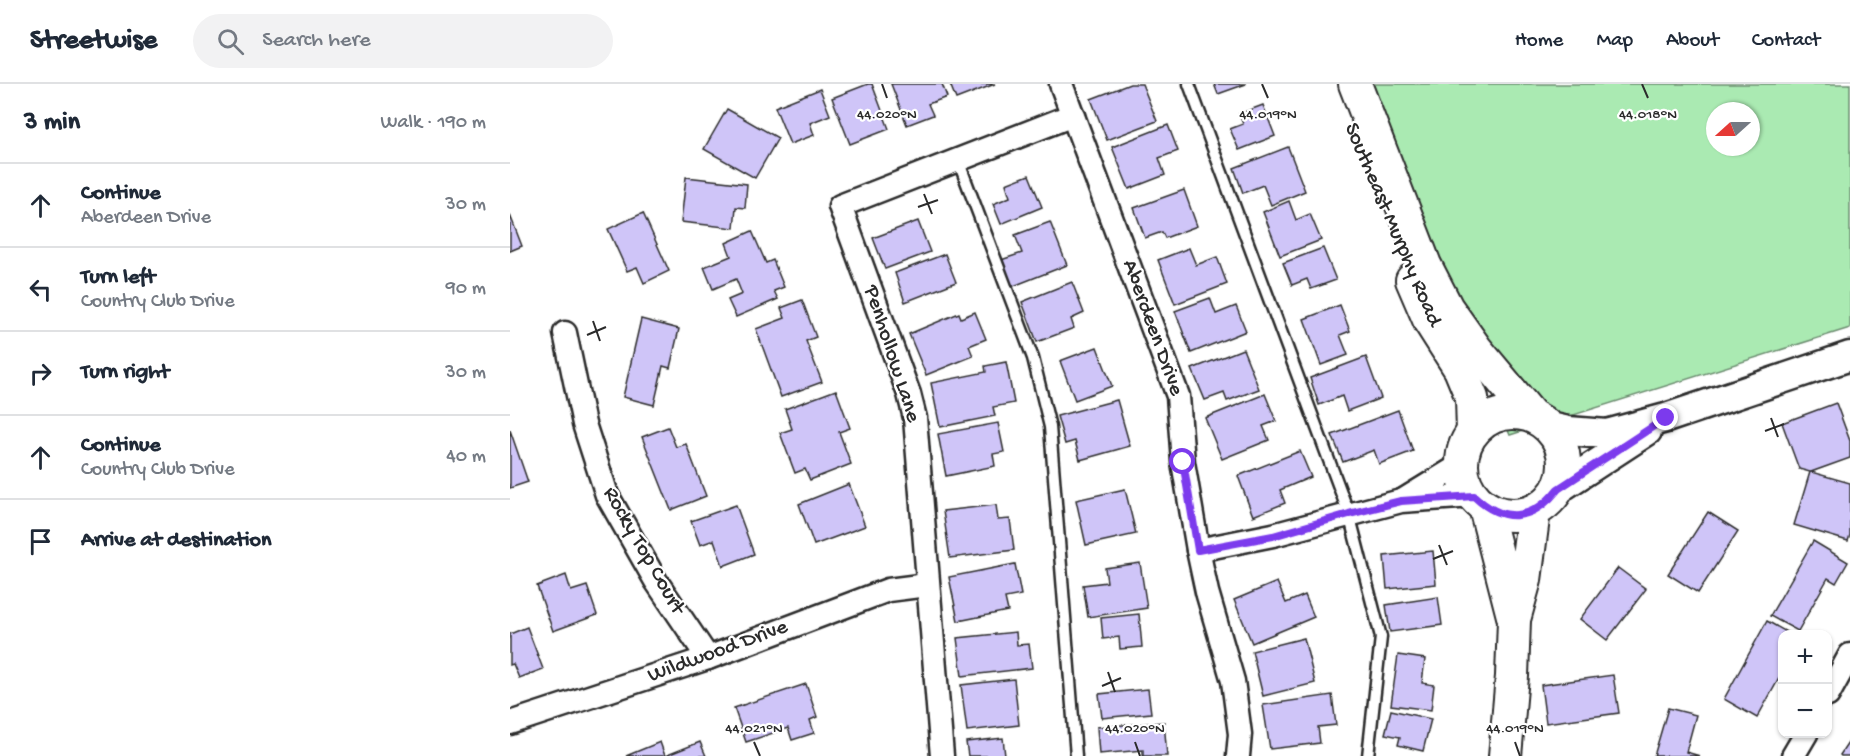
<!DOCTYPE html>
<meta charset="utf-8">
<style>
:root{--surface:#fff;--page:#f2f2f3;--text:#1f2937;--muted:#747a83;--line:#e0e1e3}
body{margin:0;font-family:"Gochi Hand",sans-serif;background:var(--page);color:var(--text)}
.controls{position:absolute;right:18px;bottom:18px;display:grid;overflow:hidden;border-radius:12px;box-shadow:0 2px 4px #0004}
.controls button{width:54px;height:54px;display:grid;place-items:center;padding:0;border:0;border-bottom:2px solid var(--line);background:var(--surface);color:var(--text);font:30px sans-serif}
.compass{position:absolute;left:1196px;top:18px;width:54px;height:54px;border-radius:50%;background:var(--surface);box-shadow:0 2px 4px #0004;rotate:249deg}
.stop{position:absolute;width:18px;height:18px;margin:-14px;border:4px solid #7c3aed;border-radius:50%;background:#fff}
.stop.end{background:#7c3aed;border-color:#fff;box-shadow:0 2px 6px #0008}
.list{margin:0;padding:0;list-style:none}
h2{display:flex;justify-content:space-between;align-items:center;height:78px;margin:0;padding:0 24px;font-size:26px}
h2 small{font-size:20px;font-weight:400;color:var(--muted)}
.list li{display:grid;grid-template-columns:39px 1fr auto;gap:18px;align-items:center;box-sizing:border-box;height:84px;padding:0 24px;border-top:2px solid var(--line)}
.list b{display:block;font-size:22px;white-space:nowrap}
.list p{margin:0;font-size:20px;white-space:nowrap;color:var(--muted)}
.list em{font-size:20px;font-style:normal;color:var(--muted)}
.icon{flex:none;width:33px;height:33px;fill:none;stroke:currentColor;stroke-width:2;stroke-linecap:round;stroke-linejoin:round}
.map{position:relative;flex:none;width:1340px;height:672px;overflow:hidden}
header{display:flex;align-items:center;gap:36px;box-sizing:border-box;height:84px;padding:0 30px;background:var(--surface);border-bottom:2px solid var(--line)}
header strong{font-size:28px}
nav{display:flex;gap:33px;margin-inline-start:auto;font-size:21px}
.search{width:420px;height:54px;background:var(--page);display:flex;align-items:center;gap:15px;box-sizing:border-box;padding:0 21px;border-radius:33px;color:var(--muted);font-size:22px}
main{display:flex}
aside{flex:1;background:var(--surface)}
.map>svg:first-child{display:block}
.green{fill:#aaeab2;stroke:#6a8a6e;stroke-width:1.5;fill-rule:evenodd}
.building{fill:#cfc5f8;stroke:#2b2b2b;stroke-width:1.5}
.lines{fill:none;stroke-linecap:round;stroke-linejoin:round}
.service-casing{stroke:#2b2b2b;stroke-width:15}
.minor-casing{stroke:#2b2b2b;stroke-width:27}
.tertiary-casing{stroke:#2b2b2b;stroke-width:33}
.secondary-casing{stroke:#2b2b2b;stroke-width:36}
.service{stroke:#fff;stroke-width:10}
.minor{stroke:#fff;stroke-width:22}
.tertiary{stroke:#fff;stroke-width:28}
.secondary{stroke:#fff;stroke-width:32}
.route{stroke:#7c3aed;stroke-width:8}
.ticks{fill:none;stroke:#2b2b2b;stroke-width:2}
.labels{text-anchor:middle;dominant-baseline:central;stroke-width:4.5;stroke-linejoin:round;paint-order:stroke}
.street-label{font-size:22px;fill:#2b2b2b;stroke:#fff}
.ticks-label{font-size:15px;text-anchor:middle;fill:#2b2b2b;stroke:#fff;stroke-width:4.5;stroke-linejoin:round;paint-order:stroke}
</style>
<header>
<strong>Streetwise</strong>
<div class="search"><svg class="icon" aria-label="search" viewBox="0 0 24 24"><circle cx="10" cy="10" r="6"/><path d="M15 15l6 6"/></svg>Search here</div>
<nav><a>Home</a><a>Map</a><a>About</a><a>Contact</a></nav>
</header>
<main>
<aside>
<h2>3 min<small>Walk · 190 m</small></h2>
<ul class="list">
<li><svg class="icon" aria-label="ahead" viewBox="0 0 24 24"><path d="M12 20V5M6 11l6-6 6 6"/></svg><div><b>Continue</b><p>Aberdeen Drive</p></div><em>30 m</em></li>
<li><svg class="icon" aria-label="left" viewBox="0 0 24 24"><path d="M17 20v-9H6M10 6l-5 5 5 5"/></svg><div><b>Turn left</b><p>Country Club Drive</p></div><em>90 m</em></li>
<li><svg class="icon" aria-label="right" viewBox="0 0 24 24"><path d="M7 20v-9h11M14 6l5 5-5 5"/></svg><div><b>Turn right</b></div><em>30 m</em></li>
<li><svg class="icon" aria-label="ahead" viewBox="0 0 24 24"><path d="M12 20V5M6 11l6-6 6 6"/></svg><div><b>Continue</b><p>Country Club Drive</p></div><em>40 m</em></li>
<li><svg class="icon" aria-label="arrive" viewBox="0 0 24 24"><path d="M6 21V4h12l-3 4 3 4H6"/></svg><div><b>Arrive at destination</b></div></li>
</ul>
</aside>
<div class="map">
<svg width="1340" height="672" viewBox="0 0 1340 672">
<rect width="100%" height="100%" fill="#fff"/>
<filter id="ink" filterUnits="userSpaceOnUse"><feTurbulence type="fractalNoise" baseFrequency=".0167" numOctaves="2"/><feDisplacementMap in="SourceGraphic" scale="12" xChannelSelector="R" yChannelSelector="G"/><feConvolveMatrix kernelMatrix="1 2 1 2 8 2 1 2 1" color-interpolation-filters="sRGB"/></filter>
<g filter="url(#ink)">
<path class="green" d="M853,0H1340V244L1000,351ZM1205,27H1241V63H1205Z"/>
<g class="building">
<path d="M358,0H362L379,45L340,60L322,14Z"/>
<path d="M381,0H432L437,13L418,20L423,31L397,41Z"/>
<path d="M440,0H485L446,15Z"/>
<path d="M620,0H632L647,37L597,56L581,15Z"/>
<path d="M704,0H736L708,10Z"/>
<path d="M310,5L320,31L300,39L304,51L280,60L265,23Z"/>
<path d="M753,21L765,52L729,66L720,45L733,40L729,30Z"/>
<path d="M217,25L268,54L245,94L194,65Z"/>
<path d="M658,41L668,67L649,74L655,91L619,105L602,63Z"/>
<path d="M778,63L795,107L761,121L753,101L733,109L724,84Z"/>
<path d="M519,91L532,123L491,140L483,120L500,113L496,100Z"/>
<path d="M176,93L237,100L235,124L226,123L224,144L171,138Z"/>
<path d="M674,106L687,142L655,154L652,148L635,154L624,124Z"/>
<path d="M779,117L786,136L800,130L811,156L770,172L753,128Z"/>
<path d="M133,129L159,187L134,199L127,183L117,187L98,145Z"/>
<path d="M0,131L12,162L0,167Z"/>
<path d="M408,137L420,168L375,185L363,154Z"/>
<path d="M540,138L557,181L501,203L491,176L512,169L505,151Z"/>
<path d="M242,147L256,179L263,176L274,203L264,207L268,215L226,233L218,216L232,210L226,195L203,205L194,183L221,172L216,159Z"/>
<path d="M679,164L686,181L707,173L717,200L665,220L648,176Z"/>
<path d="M813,164L826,196L801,205L797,195L782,201L773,179Z"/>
<path d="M435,170L446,198L395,218L385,189Z"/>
<path d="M562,198L574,229L561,235L564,244L527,258L512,218Z"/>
<path d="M700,214L706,230L726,222L736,247L681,269L665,227Z"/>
<path d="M292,216L306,253L296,257L312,298L271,313L246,245L275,234L271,224Z"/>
<path d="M830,221L840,247L830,251L838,271L811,281L794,235Z"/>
<path d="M465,228L476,255L459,262L463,272L416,291L399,250L449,229L451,234Z"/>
<path d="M131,235L169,245L160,284L153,282L144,321L113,313Z"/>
<path d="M587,263L602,302L565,316L550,277Z"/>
<path d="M733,265L749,305L717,317L714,309L695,316L682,285Z"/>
<path d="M856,273L871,314L837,327L832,312L809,321L800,294Z"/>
<path d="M496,278L504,319L483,323L485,332L430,343L421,299L476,288L475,282Z"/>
<path d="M326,306L340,344L329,348L341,380L300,396L295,385L285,389L270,349L282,345L275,325Z"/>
<path d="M755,310L766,337L753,342L759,356L712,375L695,334Z"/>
<path d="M607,316L620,362L570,376L565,357L555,360L547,332Z"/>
<path d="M1326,319L1340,357V374L1301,388L1340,399V451L1338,457L1284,441L1300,388L1289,385L1272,339Z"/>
<path d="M888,326L903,367L869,380L864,366L833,378L822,351Z"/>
<path d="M488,339L494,368L483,370L485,382L436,392L428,350Z"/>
<path d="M158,343L166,363L176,360L196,412L161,426L132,353Z"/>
<path d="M0,346L18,398L0,404Z"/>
<path d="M790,367L801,393L770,406L775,419L743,432L728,392Z"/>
<path d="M339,400L355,442L304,461L289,420Z"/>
<path d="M615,405L626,450L576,461L566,416Z"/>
<path d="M226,421L244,470L213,482L204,456L190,461L181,437Z"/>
<path d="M486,421L488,436L500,435L504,466L440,474L433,427Z"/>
<path d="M1198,428L1228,447L1188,509L1158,490Z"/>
<path d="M1303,457L1338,478L1326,499L1318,494L1288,547L1260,532Z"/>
<path d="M923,467L926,500L877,505L874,472Z"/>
<path d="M630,479L637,524L578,533L573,501L597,498L595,484Z"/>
<path d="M505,480L511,511L495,514L498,527L448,537L439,493Z"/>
<path d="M1108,484L1136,505L1097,556L1070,535Z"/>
<path d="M56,491L61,507L77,502L87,531L43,547L27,502Z"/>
<path d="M767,498L776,519L795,511L804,533L742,559L724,516Z"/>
<path d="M928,513L932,541L880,548L876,521Z"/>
<path d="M629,530L632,563L610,565L609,553L593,555L591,534Z"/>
<path d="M1257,537L1280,550H1272V589L1247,634L1214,615Z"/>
<path d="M17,543L33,585L9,594L3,580L0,581V550Z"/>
<path d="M506,548L507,561L519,560L522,584L452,592L447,554Z"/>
<path d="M794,554L805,599L753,612L742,567Z"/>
<path d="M888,571L915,575L912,599L924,601L921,626L881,621Z"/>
<path d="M1103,591L1109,629L1036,639L1031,601Z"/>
<path d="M504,595L509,641L457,647L451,601Z"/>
<path d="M296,600L307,633L300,636L304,649L282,656L278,644L236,658L224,624Z"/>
<path d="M638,605L641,629L592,634L589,610Z"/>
<path d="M822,611L826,641L808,643L810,659L760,665L753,621Z"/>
<path d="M1158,624L1186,631L1176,668L1190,672H1144Z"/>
<path d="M881,626L921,635L913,667L888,661L890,653L875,650Z"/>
<path d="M654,638L657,672H633V666L589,670L587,643Z"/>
<path d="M493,654L495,672H458L456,658Z"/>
<path d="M1340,656V672H1331L1330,671Z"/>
<path d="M150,658L155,672L190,658L196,672H116Z"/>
</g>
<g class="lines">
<defs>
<g id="service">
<path d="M679,0L839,430L871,553L858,672"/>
<path d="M448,76L523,274L540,343L566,672"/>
</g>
<g id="minor">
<path d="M551,0L668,312L673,378L688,466L697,508L723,597L730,650L728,672"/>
<path d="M55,249L74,340L97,411L146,497L198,574"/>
<path d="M895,415L952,380"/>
<path d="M688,466L763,451L891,417L964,412"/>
<path d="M1318,611L1340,571"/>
<path d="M0,639L198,574L378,506L417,501"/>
<path d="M432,672L405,334L399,310L330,122L563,31"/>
<path d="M1283,672L1296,650"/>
</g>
<g id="tertiary">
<path d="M1040,343L1058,347L1097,350L1156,334L1340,272"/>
<path d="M1048,405L1137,347"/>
</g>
<g id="secondary">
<path d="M845,0L915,181L937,224L966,265L1021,331"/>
<path d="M902,196L920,238L950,285L962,314L963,348"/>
<circle cx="1003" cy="380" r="51"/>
<path d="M975,423L1004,536L1002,592L995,672"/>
<path d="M1005,532L1015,496L1024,427"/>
</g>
</defs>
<use href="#service" class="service-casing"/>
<use href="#minor" class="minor-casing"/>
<use href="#tertiary" class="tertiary-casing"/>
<use href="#secondary" class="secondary-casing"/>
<use href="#service" class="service"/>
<use href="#minor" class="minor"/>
<use href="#tertiary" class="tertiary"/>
<use href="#secondary" class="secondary"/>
</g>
</g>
<g class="lines" filter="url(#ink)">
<path class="route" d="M673,378L688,466L763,452L839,430L891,417L964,412C993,440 1023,437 1048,405L1156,334"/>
</g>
<path class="ticks" d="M372,0L377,14M752,0L758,14M1132,0L1138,14M414,110L422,130M408,123L428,116M83,237L90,257M77,251L96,243M1261,334L1268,353M1255,347L1274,340M929,461L937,481M923,475L943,467M598,588L605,608M592,602L611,594M244,658L250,672M625,658L630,672M1005,658L1010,672"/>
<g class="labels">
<g class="street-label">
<text transform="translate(882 141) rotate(67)">Southeast Murphy Road</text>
<text transform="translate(642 244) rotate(70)">Aberdeen Drive</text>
<text transform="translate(381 270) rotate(72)">Penhollow Lane</text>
<text transform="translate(133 467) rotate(60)">Rocky Top Court</text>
<text transform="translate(208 568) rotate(-20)">Wildwood Drive</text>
</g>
</g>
<g class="ticks-label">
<text x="377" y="34">44.020°N</text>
<text x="758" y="34">44.019°N</text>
<text x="1138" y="34">44.018°N</text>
<text x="244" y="648">44.021°N</text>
<text x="625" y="648">44.020°N</text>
<text x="1005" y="648">44.019°N</text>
</g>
</svg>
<div class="controls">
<button>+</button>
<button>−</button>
</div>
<svg class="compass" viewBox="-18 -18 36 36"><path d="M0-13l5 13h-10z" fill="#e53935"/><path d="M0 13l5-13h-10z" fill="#747a83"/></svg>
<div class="stop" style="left:673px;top:378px"></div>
<div class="stop end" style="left:1156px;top:334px"></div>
</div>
</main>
